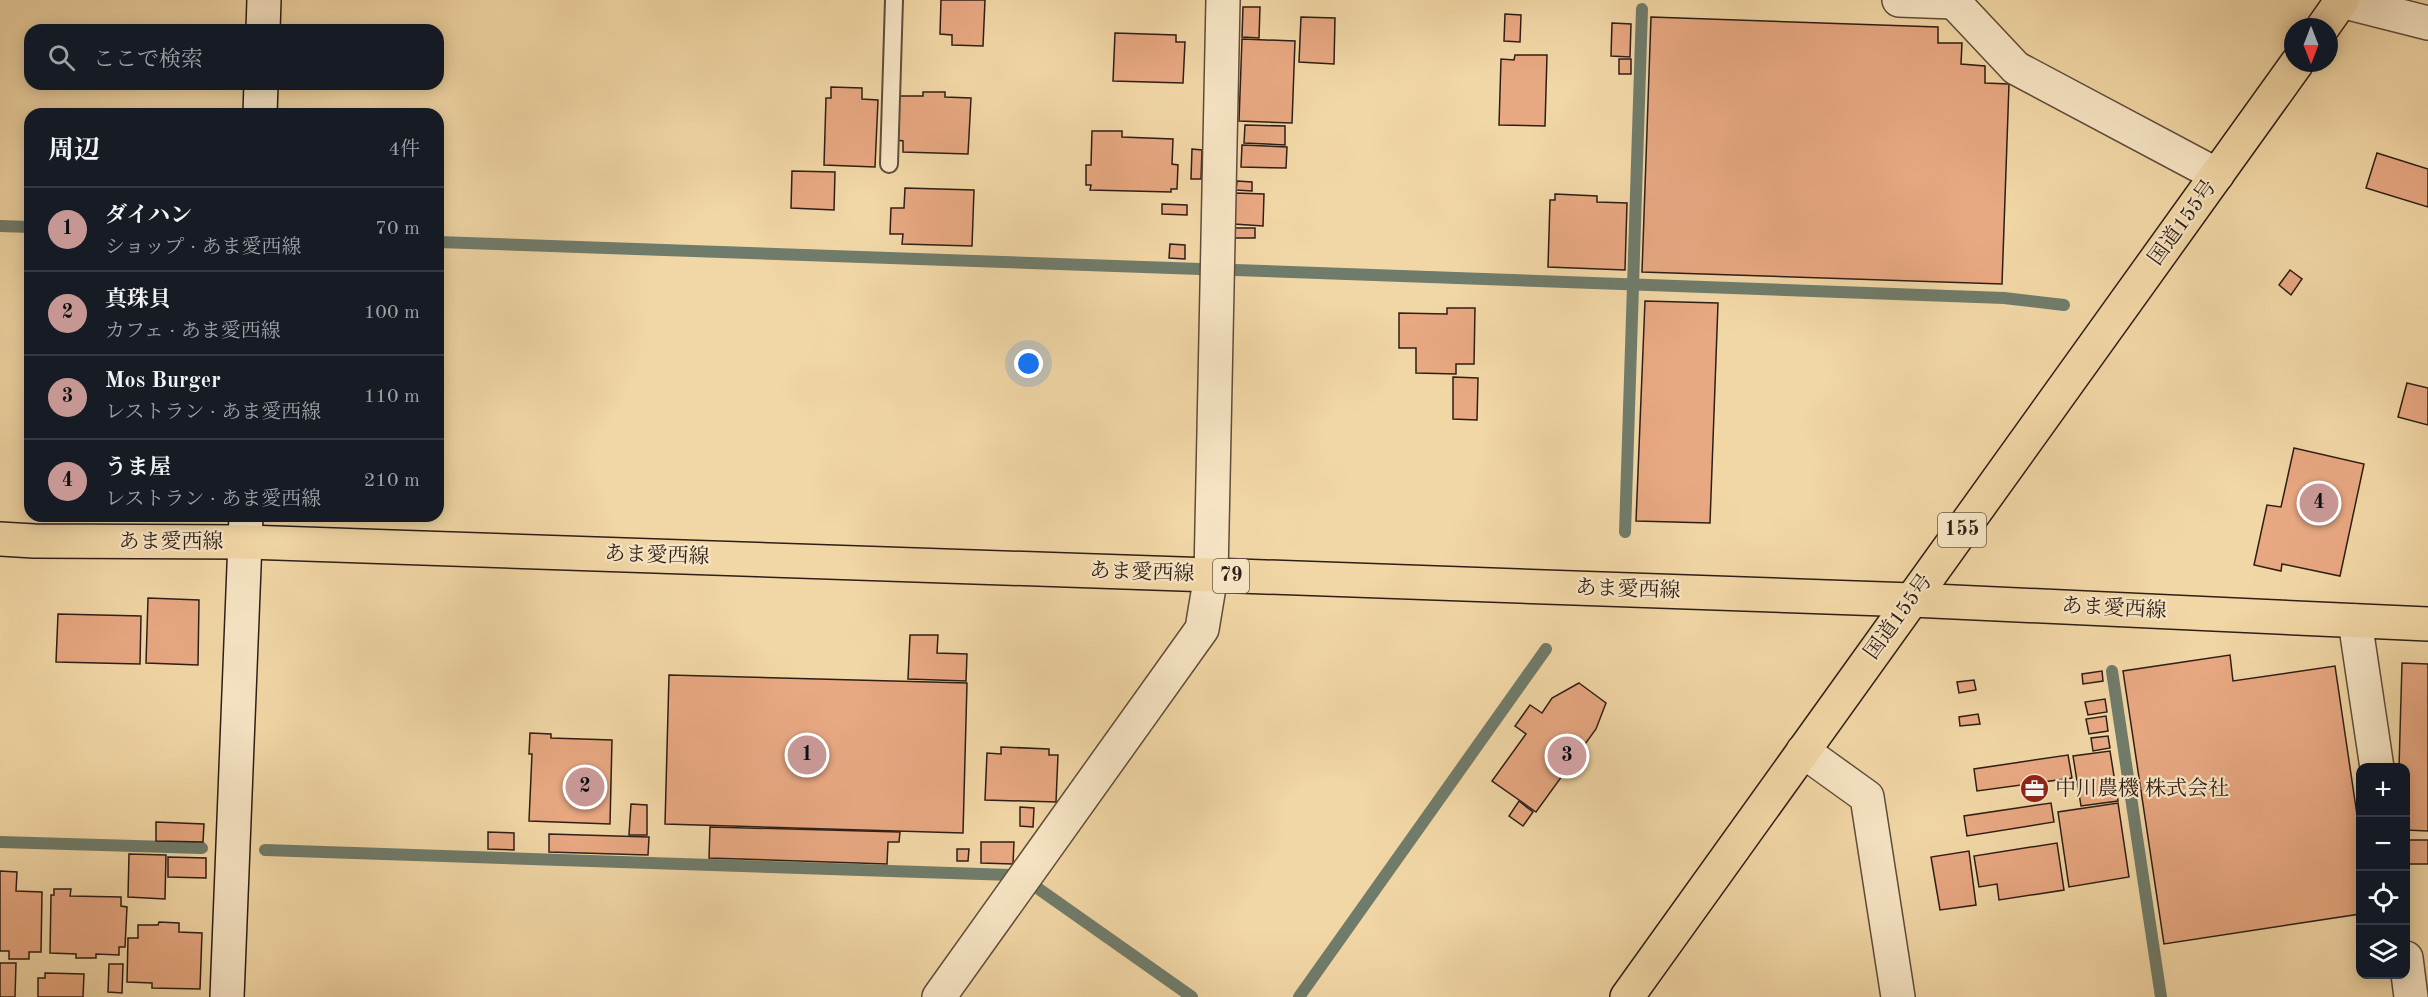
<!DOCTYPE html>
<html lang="ja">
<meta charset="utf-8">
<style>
:root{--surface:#171b24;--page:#242831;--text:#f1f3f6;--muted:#9ea1a6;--line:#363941;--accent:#c59692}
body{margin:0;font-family:"Old Standard TT","Noto Serif JP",serif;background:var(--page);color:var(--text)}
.controls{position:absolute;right:18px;bottom:18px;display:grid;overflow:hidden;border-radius:12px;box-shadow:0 3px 15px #0003}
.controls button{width:54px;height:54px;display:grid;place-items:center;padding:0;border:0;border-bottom:2px solid var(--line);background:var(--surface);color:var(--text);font:30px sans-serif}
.compass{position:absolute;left:2284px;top:18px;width:54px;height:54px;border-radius:50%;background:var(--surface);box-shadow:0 3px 15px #0003;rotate:180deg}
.you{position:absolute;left:1029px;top:364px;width:21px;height:21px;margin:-15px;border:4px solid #fff;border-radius:50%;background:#1a73e8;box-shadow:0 0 0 9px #1a73e833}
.badge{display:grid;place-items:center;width:39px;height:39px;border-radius:50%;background:var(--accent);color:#111;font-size:20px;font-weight:700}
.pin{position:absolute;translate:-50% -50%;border:3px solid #fff;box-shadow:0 2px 6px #0006}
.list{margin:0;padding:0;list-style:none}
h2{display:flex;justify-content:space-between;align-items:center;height:78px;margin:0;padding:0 24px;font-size:26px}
h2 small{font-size:20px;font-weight:400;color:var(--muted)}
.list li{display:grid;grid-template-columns:39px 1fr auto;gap:18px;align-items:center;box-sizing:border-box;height:84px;padding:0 24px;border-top:2px solid var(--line)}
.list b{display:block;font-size:22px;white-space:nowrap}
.list p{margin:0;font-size:20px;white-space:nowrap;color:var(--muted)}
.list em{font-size:20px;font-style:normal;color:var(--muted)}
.icon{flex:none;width:33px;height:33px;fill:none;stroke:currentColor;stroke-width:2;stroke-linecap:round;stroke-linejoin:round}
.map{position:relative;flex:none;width:2428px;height:997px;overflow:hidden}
.search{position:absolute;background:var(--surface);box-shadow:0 3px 15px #0003;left:24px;top:24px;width:420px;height:66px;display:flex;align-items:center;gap:15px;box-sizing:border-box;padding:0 21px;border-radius:18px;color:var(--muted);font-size:22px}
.panel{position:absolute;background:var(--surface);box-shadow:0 3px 15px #0003;left:24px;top:108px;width:420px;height:414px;border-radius:18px}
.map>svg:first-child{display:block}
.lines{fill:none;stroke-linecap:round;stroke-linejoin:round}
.stream{stroke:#707c6b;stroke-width:12}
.building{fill:#e8a882;stroke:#2e1e16;stroke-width:1.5}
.lane-casing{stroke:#5f4c3a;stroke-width:20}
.street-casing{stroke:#5f4c3a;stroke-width:36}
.secondary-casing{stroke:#2e1e16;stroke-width:36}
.primary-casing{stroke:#2e1e16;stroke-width:36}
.highway-casing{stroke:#2e1e16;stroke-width:36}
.lane{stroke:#f7e5c5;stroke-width:16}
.street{stroke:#f7e5c5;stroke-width:33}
.secondary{stroke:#f7e5c5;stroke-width:33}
.primary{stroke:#f2d7a6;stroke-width:33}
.highway{stroke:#f2d7a6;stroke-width:33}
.labels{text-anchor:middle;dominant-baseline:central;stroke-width:4.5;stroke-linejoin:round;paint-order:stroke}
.shield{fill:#f7e5c5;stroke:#6a5a4a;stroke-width:1.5}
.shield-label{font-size:20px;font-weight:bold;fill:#2e1e16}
.street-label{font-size:21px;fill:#2e1e16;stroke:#f7e5c5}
.poi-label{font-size:21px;fill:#2e1e16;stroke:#f7e5c5;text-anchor:start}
</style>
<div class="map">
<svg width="2428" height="997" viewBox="0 0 2428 997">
<rect width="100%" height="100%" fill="#f2d7a6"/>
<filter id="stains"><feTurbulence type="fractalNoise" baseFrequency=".00333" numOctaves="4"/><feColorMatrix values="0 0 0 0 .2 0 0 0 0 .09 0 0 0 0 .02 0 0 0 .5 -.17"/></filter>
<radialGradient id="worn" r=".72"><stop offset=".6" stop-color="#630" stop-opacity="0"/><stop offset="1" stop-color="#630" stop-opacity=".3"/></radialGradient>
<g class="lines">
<g class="stream">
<path d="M0,226L30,227"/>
<path d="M438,242L1200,269"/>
<path d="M1235,270L2004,298L2064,305"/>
<path d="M1625,532L1642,9"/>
<path d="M2112,671L2161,997"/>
<path d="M0,842L202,848"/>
<path d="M265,850L1011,875"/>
<path d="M1036,887L1192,997"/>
<path d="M1299,997L1546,649"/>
</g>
</g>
<g class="building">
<path d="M941,0H985L983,46L952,45V35L940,34Z"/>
<path d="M1243,7H1260L1259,38L1242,37Z"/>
<path d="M1505,14L1521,15L1520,42L1504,41Z"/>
<path d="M1301,17L1335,18L1334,64L1299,62Z"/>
<path d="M1651,17L1938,27V43H1962L1961,64L1985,66V83L2009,84L2002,284L1642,272Z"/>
<path d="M1612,23L1631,24L1630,57L1611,56Z"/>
<path d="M1115,33L1176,35V42H1185L1183,83L1113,81Z"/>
<path d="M1242,39L1295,41L1292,123L1239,121Z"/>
<path d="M1515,55H1547L1545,126L1499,125L1501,59L1514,60Z"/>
<rect x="1619" y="59" width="12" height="15"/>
<path d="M831,87L862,88V99L878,100L875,167L824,165L826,98H831Z"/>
<path d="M923,92H945V97L971,98L968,154L903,152V141L897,140L899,96H923Z"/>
<path d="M1245,125L1285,126V145L1244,143Z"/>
<path d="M1092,131H1122V137L1173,139L1172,164L1178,165L1177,189H1171V192L1090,190L1091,185H1086V165H1091Z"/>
<path d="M1242,145L1287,147L1286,168L1241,167Z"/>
<path d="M1192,149L1202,150L1201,179H1191Z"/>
<path d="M2377,153L2428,169V207L2366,188Z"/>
<path d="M792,171L835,172L834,210L791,208Z"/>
<path d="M1237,181L1252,182V191L1236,190Z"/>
<path d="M905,188L974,190L972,246L902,244L903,234H890L891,208H904Z"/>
<path d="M1235,193L1264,194L1263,226L1234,224Z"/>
<path d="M1555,194L1597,196V202L1627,203L1625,270L1548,267L1550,200H1555Z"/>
<path d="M1162,204L1187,205V215L1162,214Z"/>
<rect x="1234" y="228" width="21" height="10"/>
<path d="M1170,244L1185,245V259L1169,258Z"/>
<path d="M2290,270L2302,279L2291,295L2279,285Z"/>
<path d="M1645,301L1718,303L1710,523L1636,521Z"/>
<path d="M1447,308H1475L1474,364H1456V374L1416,373V348H1399V313L1447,314Z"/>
<path d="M1453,377L1478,378L1477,420L1453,419Z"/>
<path d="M2407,383L2428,388V425L2398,417Z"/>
<path d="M2294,448L2364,464L2340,576L2282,564L2281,571L2254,565L2267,505L2281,507Z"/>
<path d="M148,598L199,600L198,665L146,663Z"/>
<path d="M58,614L141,616L140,664L56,662Z"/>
<path d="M910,635H938L937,653L967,654L966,681L908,679Z"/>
<path d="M2230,655L2233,681L2335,666L2360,835V914L2164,944L2123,671Z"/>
<path d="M2402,663L2428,664V831L2406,830V768H2399Z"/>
<path d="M2102,671L2103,681L2083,684L2082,674Z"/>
<path d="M669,675L967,683L963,833L665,824Z"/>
<path d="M1974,680L1976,690L1959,693L1957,682Z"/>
<path d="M1579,683L1606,703L1596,729L1536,812L1492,781L1526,734L1515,726L1530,705L1542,713L1552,698Z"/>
<path d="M2105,699L2107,712L2088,715L2085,702Z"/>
<path d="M1978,714L1980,724L1960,726L1959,717Z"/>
<path d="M2106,716L2108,731L2089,734L2086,719Z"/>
<path d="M530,733L551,734V738L612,740L610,824L529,821L532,754H529Z"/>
<path d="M2108,736L2110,748L2093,751L2091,738Z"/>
<path d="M1001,747L1049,749V755H1058L1056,802L985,800L987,753L1001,754Z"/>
<path d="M2110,751L2118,801L2081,806L2073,756Z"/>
<path d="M2068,755L2072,778L1977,791L1974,769Z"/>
<path d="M1519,801L1533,812L1523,826L1509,816Z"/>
<path d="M2051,803L2054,822L1967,836L1964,816Z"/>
<path d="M2118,803L2129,877L2069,887L2058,812Z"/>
<path d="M631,804L647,805V835H629Z"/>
<path d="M1020,807L1034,808L1033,827L1020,826Z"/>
<path d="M156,822L204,824L203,842L156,841Z"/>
<path d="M710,827L900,832L899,842H888L887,864L709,858Z"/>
<path d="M488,832L514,833V850L488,849Z"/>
<path d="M549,834L649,837L648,855L549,852Z"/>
<rect x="2406" y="840" width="22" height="24"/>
<path d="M981,842H1014L1013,864L981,863Z"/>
<path d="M2057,843L2064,890L1999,900L1997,884L1979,887L1974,856Z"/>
<path d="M957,849H969L968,861H957Z"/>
<path d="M1969,851L1976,905L1940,910L1931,857Z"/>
<path d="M129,854L166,855L165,899L128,897Z"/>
<path d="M168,857L206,858V878L168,877Z"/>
<path d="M0,871L17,872L16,891L42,892L41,952H29V959H9V951H0Z"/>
<path d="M54,889H71L70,896L121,897V906L127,907L125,947H119V955L96,954V958H76V954L50,953L51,895H54Z"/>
<path d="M159,922L179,923V932L202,933L200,989L152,988V983L127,982L128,938H138V925H158Z"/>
<path d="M0,963H16L15,997H0Z"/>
<path d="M109,964H123L122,993L108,992Z"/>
<path d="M45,973L84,974L83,997H38V978H45Z"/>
</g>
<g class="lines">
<defs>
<path id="lane" d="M889,164L894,0"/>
<g id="street">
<path d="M1899,0L1953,2"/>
<path d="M1952,0L2016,68L2217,175"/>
<path d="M2341,1L2428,23"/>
<path d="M2355,621L2377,768"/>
<path d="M1803,751L1867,797L1898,997"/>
<path d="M2406,958L2411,997"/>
<path d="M939,997L1202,629L1211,575L1223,0"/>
</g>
<g id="secondary">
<path d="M263,30L264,0"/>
<path d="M260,114L261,84"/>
<path d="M227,997L246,516"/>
</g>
<path id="primary" d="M0,539L34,541L245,542L1211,575L1912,600L2428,624"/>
<g id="highway">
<path d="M2323,27L2342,0"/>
<path d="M1627,997L2297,63"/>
</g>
</defs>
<use href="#lane" class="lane-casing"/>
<use href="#street" class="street-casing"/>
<use href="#secondary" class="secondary-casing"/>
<use href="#primary" class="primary-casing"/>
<use href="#highway" class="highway-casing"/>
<use href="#lane" class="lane"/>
<use href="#street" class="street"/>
<use href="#secondary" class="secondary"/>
<use href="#primary" class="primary"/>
<use href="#highway" class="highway"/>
</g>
<defs>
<symbol id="office-disc" viewBox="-11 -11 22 22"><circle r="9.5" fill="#8f2418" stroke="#f7e5c5"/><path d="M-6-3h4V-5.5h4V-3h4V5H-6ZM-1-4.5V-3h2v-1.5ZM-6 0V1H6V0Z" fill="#fff"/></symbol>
</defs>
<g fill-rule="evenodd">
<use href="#office-disc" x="2018" y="772" width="33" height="33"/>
</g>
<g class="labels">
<g class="shield">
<rect x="1938" y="513" width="48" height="34" rx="4.5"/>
<rect x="1213" y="559" width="36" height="34" rx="4.5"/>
</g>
<g class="shield-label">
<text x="1962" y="530">155</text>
<text x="1231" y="576">79</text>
</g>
<g class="street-label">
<text transform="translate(2183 223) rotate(-54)">国道155号</text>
<text x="171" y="542">あま愛西線</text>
<text transform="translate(657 556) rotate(2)">あま愛西線</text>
<text transform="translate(1142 573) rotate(2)">あま愛西線</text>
<text transform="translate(1628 590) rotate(2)">あま愛西線</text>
<text transform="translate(2114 609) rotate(3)">あま愛西線</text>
<text transform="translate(1899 617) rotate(-54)">国道155号</text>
</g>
<g class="poi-label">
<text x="2055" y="789">中川農機 株式会社</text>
</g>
</g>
<rect width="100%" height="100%" filter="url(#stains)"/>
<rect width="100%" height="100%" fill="url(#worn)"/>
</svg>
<div class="controls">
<button>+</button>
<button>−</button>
<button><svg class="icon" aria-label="locate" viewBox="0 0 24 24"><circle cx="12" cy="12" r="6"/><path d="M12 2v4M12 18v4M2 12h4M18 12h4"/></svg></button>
<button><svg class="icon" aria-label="layers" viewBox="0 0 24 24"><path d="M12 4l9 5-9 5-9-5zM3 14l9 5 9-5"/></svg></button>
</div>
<svg class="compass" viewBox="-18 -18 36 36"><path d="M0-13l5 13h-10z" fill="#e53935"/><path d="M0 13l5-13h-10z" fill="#9ea1a6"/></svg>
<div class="you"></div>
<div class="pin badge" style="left:807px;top:755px">1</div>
<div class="pin badge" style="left:585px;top:787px">2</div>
<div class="pin badge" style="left:1567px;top:756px">3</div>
<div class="pin badge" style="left:2319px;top:503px">4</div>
<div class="search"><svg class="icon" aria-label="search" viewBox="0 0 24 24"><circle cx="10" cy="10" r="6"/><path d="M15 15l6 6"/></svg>ここで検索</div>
<section class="panel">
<h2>周辺<small>4件</small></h2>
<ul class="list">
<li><span class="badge">1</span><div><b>ダイハン</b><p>ショップ · あま愛西線</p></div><em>70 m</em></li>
<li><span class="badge">2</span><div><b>真珠貝</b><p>カフェ · あま愛西線</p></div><em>100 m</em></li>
<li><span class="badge">3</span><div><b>Mos Burger</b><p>レストラン · あま愛西線</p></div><em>110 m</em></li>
<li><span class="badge">4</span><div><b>うま屋</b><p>レストラン · あま愛西線</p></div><em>210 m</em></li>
</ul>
</section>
</div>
